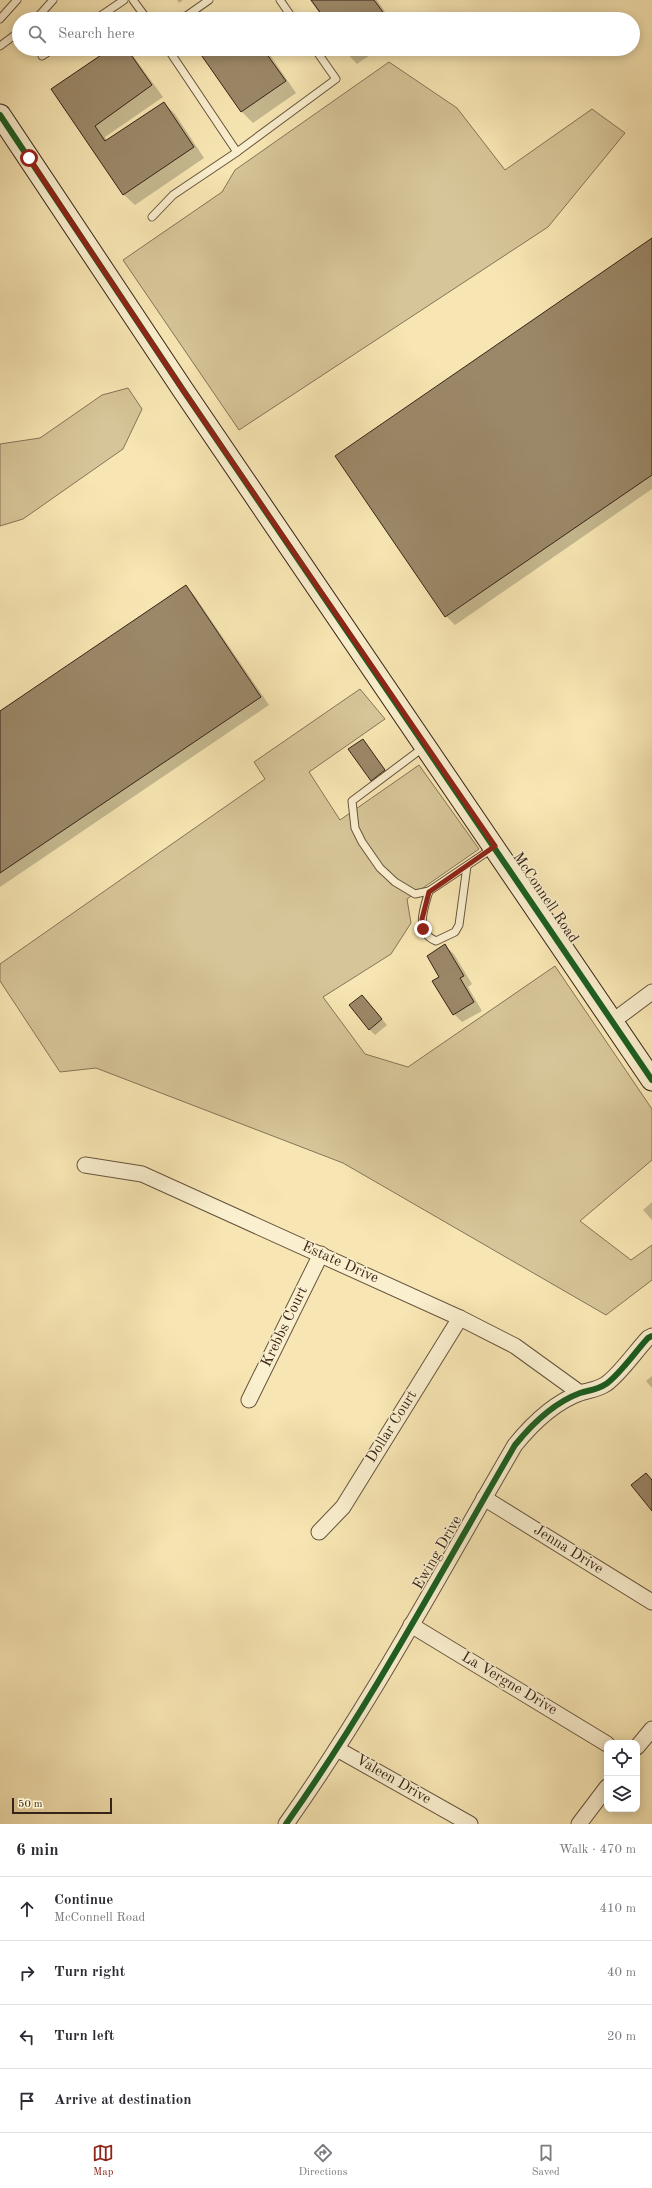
<!DOCTYPE html>
<meta charset="utf-8">
<style>
:root{--surface:#fff;--page:#f7f7f7;--text:#2b2b33;--muted:#7c7c81;--line:#e1e1e2;--accent:#8f2418}
body{margin:0;font-family:"Old Standard TT",serif;background:var(--page);color:var(--text)}
.controls{position:absolute;right:12px;bottom:12px;display:grid;overflow:hidden;border-radius:8px;box-shadow:0 2px 10px #0003}
.controls button{width:36px;height:36px;display:grid;place-items:center;padding:0;border:0;border-bottom:1px solid var(--line);background:var(--surface);color:var(--text);font:20px sans-serif}
.scale{position:absolute;left:12px;bottom:10px;width:100px;box-sizing:border-box;padding-left:4px;border:2px solid #372317;border-top:0;font-size:11px;line-height:14px;white-space:nowrap;color:#372317;-webkit-text-stroke:3px #faefce;paint-order:stroke}
.stop{position:absolute;width:12px;height:12px;margin:-9px;border:3px solid #8f2418;border-radius:50%;background:#fff}
.stop.end{background:#8f2418;border-color:#fff;box-shadow:0 1px 4px #0008}
.list{margin:0;padding:0;list-style:none}
h2{display:flex;justify-content:space-between;align-items:center;height:52px;margin:0;padding:0 16px;font-size:17px}
h2 small{font-size:13px;font-weight:400;color:var(--muted)}
.list li{display:grid;grid-template-columns:26px 1fr auto;gap:12px;align-items:center;box-sizing:border-box;height:64px;padding:0 16px;border-top:1px solid var(--line)}
.list b{display:block;font-size:15px;white-space:nowrap}
.list p{margin:0;font-size:13px;white-space:nowrap;color:var(--muted)}
.list em{font-size:13px;font-style:normal;color:var(--muted)}
.icon{flex:none;width:22px;height:22px;fill:none;stroke:currentColor;stroke-width:2;stroke-linecap:round;stroke-linejoin:round}
.map{position:relative;flex:none;width:652px;height:1824px;overflow:hidden}
.search{position:absolute;background:var(--surface);box-shadow:0 2px 10px #0003;left:12px;right:12px;top:12px;height:44px;display:flex;align-items:center;gap:10px;box-sizing:border-box;padding:0 14px;border-radius:22px;color:var(--muted);font-size:15px}
.sheet{height:308px;background:var(--surface)}
nav{display:flex;justify-content:space-around;align-items:center;box-sizing:border-box;height:56px;border-top:1px solid var(--line);background:var(--surface);font-size:11px;color:var(--muted)}
nav a{display:grid;justify-items:center;gap:2px}
nav .on{color:var(--accent)}
.map>svg:first-child{display:block}
.green{fill:#d6c598;stroke:#867458}
.shadow{fill:#0003}
.building{fill:#9b8868;stroke:#372317}
.lines{fill:none;stroke-linecap:round;stroke-linejoin:round}
.lane-casing{stroke:#67543e;stroke-width:9}
.street-casing{stroke:#67543e;stroke-width:17}
.secondary-casing{stroke:#372317;stroke-width:23}
.lane{stroke:#faefce;stroke-width:7}
.street{stroke:#faefce;stroke-width:15}
.secondary{stroke:#faefce;stroke-width:21}
.cycleway-casing{stroke:#faefce;stroke-width:8}
.cycleway{stroke:#1b5e20;stroke-width:6}
.route{stroke:#8f2418;stroke-width:5}
.labels{text-anchor:middle;dominant-baseline:central;stroke-width:3;stroke-linejoin:round;paint-order:stroke}
.street-label{font-size:15px;fill:#372317;stroke:#faefce}
</style>
<div class="map">
<svg width="652" height="1824" viewBox="0 0 652 1824">
<rect width="100%" height="100%" fill="#f7e6b3"/>
<filter id="stains"><feTurbulence type="fractalNoise" baseFrequency=".005" numOctaves="4"/><feColorMatrix values="0 0 0 0 .2 0 0 0 0 .09 0 0 0 0 .02 0 0 0 .5 -.17"/></filter>
<radialGradient id="worn" r=".72"><stop offset=".6" stop-color="#630" stop-opacity="0"/><stop offset="1" stop-color="#630" stop-opacity=".3"/></radialGradient>
<g class="green">
<path d="M389,62L457,108L505,170L592,109L625,133L548,227L239,430L123,260L222,192L235,170Z"/>
<path d="M128,388L142,409L123,449L23,519L0,526V444L40,438L102,395Z"/>
<path d="M360,689L385,719L309,772L340,820L419,765L479,849L407,899L411,923L391,954L323,997L365,1054L408,1067L555,966L652,1109V1160L580,1221L631,1260L652,1245V1280L606,1315L343,1163L96,1068L60,1072L0,981V964L265,779L254,762Z"/>
</g>
<g class="shadow">
<path d="M177,0H183L179,3Z"/>
<path d="M310,0H377L390,19H323Z"/>
<path d="M237,13L243,19H228Z"/>
<path d="M111,49H128L163,97L105,137L107,141L164,103L175,114L204,158L135,205L123,194L52,89Z"/>
<path d="M198,49H266L296,93L253,123L242,112Z"/>
<path d="M343,49H379L357,64Z"/>
<path d="M652,239V489L455,625L446,616Z"/>
<path d="M186,587L194,595L269,705L0,887V712Z"/>
<path d="M363,740L390,776L377,786L371,780Z"/>
<path d="M445,946L454,954L472,984L468,987L482,1011L462,1022L454,1014L441,977Z"/>
<path d="M367,1001L387,1025L375,1035L369,1029Z"/>
<path d="M652,1202V1220L643,1210Z"/>
<path d="M652,1376V1388L646,1381Z"/>
</g>
<g class="building">
<path d="M311,0H374L388,19H325Z"/>
<path d="M110,49H127L152,85L95,126L105,141L164,102L194,147L123,195L51,89Z"/>
<path d="M197,49H263L286,81L241,112Z"/>
<path d="M652,238V475L445,617L335,456Z"/>
<path d="M186,585L261,697L0,873V711Z"/>
<path d="M363,739L385,770L371,781L348,749Z"/>
<path d="M445,944L464,976L460,978L474,1002L453,1015L432,981L439,977L427,956Z"/>
<path d="M362,995L382,1019L369,1030L349,1005Z"/>
<path d="M646,1473L652,1480V1511L631,1485Z"/>
</g>
<g class="lines">
<defs>
<g id="lane">
<path d="M133,0L147,19"/>
<path d="M280,0L293,19"/>
<path d="M0,19L17,0"/>
<path d="M36,19L53,0"/>
<path d="M96,19L124,0"/>
<path d="M182,19L209,0"/>
<path d="M0,46L19,32"/>
<path d="M42,56L53,49"/>
<path d="M237,152L336,79L315,49"/>
<path d="M152,217L173,195L237,152L168,49"/>
<path d="M424,747L352,801L355,828L362,842L380,868L395,882L415,894L429,891L493,848"/>
<path d="M429,891C424,908 414,932 436,941L455,932L459,925L467,866"/>
</g>
<g id="street">
<path d="M613,1021L652,992"/>
<path d="M85,1165L142,1174L460,1318L515,1346L580,1393"/>
<path d="M249,1400L321,1254"/>
<path d="M484,1498L652,1602"/>
<path d="M319,1532L343,1507L460,1318"/>
<path d="M411,1625L607,1744"/>
<path d="M637,1747L652,1729"/>
<path d="M337,1749L470,1824"/>
<path d="M286,1824C371,1704 441,1572 515,1445C532,1424 553,1403 580,1393C589,1390 597,1390 606,1384C620,1374 635,1352 648,1338L652,1336"/>
<path d="M579,1824L607,1787"/>
</g>
<path id="secondary" d="M0,115L183,390L652,1080"/>
</defs>
<use href="#lane" class="lane-casing"/>
<use href="#street" class="street-casing"/>
<use href="#secondary" class="secondary-casing"/>
<use href="#lane" class="lane"/>
<use href="#street" class="street"/>
<use href="#secondary" class="secondary"/>
<defs>
<g id="cycleway">
<path d="M0,115L183,390L652,1080"/>
<path d="M286,1824C371,1704 441,1572 515,1445C532,1424 553,1403 580,1393C589,1390 597,1390 606,1384C620,1374 635,1352 648,1338L652,1336"/>
</g>
</defs>
<use href="#cycleway" class="cycleway-casing"/>
<use href="#cycleway" class="cycleway"/>
</g>
<g class="lines">
<path class="route" d="M29,158L183,390L495,846L429,892L422,919L423,929"/>
</g>
<g class="labels">
<g class="street-label">
<text transform="translate(545 898) rotate(56)">McConnell Road</text>
<text transform="translate(340 1263) rotate(24)">Estate Drive</text>
<text transform="translate(285 1327) rotate(-64)">Krebbs Court</text>
<text transform="translate(392 1427) rotate(-58)">Dollar Court</text>
<text transform="translate(568 1550) rotate(32)">Jenna Drive</text>
<text transform="translate(438 1553) rotate(-60)">Ewing Drive</text>
<text transform="translate(509 1684) rotate(31)">La Vergne Drive</text>
<text transform="translate(393 1780) rotate(30)">Valeen Drive</text>
</g>
</g>
<rect width="100%" height="100%" filter="url(#stains)"/>
<rect width="100%" height="100%" fill="url(#worn)"/>
</svg>
<div class="controls">
<button><svg class="icon" aria-label="locate" viewBox="0 0 24 24"><circle cx="12" cy="12" r="6"/><path d="M12 2v4M12 18v4M2 12h4M18 12h4"/></svg></button>
<button><svg class="icon" aria-label="layers" viewBox="0 0 24 24"><path d="M12 4l9 5-9 5-9-5zM3 14l9 5 9-5"/></svg></button>
</div>
<div class="scale">50 m</div>
<div class="stop" style="left:29px;top:158px"></div>
<div class="stop end" style="left:423px;top:929px"></div>
<div class="search"><svg class="icon" aria-label="search" viewBox="0 0 24 24"><circle cx="10" cy="10" r="6"/><path d="M15 15l6 6"/></svg>Search here</div>
</div>
<section class="sheet">
<h2>6 min<small>Walk · 470 m</small></h2>
<ul class="list">
<li><svg class="icon" aria-label="ahead" viewBox="0 0 24 24"><path d="M12 20V5M6 11l6-6 6 6"/></svg><div><b>Continue</b><p>McConnell Road</p></div><em>410 m</em></li>
<li><svg class="icon" aria-label="right" viewBox="0 0 24 24"><path d="M7 20v-9h11M14 6l5 5-5 5"/></svg><div><b>Turn right</b></div><em>40 m</em></li>
<li><svg class="icon" aria-label="left" viewBox="0 0 24 24"><path d="M17 20v-9H6M10 6l-5 5 5 5"/></svg><div><b>Turn left</b></div><em>20 m</em></li>
<li><svg class="icon" aria-label="arrive" viewBox="0 0 24 24"><path d="M6 21V4h12l-3 4 3 4H6"/></svg><div><b>Arrive at destination</b></div></li>
</ul>
</section>
<nav>
<a class="on"><svg class="icon" aria-label="map" viewBox="0 0 24 24"><path d="M3 6l6-2 6 2 6-2v14l-6 2-6-2-6 2zM9 4v14M15 6v14"/></svg>Map</a>
<a><svg class="icon" aria-label="directions" viewBox="0 0 24 24"><path d="M12 3l9 9-9 9-9-9zM9 14v-3h6M13 9l2 2-2 2"/></svg>Directions</a>
<a><svg class="icon" aria-label="saved" viewBox="0 0 24 24"><path d="M7 4h10v16l-5-4-5 4z"/></svg>Saved</a>
</nav>
